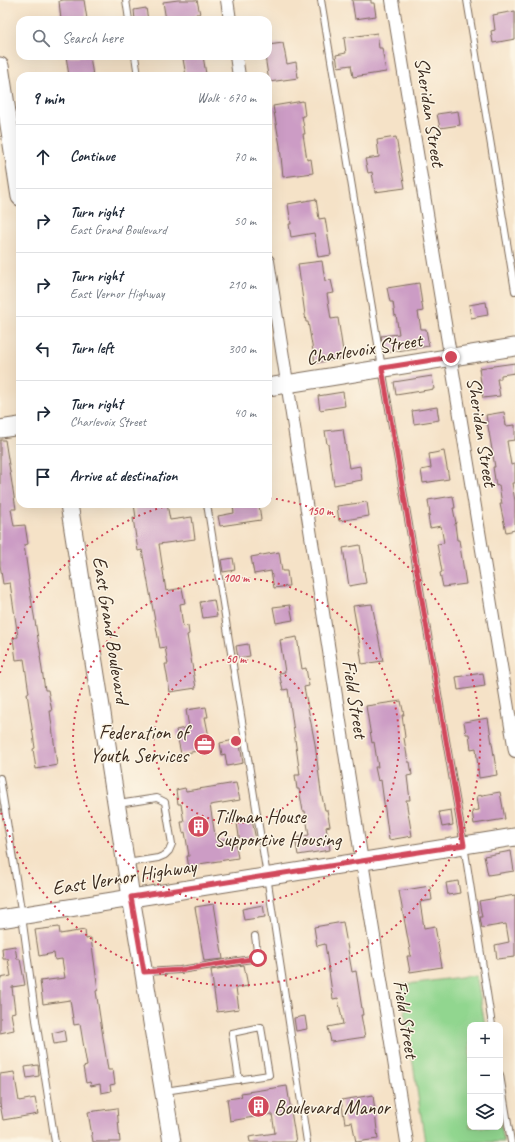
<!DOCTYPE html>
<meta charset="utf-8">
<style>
:root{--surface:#fff;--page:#f6f6f7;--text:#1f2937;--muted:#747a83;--line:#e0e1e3}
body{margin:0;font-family:Caveat,sans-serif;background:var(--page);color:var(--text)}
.controls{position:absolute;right:12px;bottom:12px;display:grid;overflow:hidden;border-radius:8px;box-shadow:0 4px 16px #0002}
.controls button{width:36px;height:36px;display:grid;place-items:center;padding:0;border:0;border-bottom:1px solid var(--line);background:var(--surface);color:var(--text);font:20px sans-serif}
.stop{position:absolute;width:12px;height:12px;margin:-9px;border:3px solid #d1495b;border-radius:50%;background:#fff}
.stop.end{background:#d1495b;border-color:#fff;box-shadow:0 1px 4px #0008}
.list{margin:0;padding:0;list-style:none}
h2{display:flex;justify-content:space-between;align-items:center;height:52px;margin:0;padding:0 16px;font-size:17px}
h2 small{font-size:13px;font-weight:400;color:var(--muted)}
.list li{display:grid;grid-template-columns:26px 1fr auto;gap:12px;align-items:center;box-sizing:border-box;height:64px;padding:0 16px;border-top:1px solid var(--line)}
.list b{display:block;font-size:15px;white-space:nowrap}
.list p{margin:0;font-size:13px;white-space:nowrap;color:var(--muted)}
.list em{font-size:13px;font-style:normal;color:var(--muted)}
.icon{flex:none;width:22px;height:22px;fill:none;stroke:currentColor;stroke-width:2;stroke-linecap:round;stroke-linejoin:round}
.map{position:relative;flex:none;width:515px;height:1142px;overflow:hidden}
.search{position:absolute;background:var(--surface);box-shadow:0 4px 16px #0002;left:16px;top:16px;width:256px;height:44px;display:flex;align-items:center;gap:10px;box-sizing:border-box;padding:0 14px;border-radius:12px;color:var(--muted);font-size:15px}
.panel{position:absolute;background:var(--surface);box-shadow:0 4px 16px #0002;left:16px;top:72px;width:256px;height:436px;border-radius:12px}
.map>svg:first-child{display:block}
.green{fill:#91d68f;stroke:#668056}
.building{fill:#cc9cc5}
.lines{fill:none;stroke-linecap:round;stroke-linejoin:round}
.lane-casing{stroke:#7c6a59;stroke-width:8}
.street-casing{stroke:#7c6a59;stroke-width:14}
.secondary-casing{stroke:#7c6a59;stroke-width:19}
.lane{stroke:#fff;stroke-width:6}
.street{stroke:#fff;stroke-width:12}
.secondary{stroke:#fff;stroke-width:17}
.route{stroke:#d1495b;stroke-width:5}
.ring{fill:none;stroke:#d1495b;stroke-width:2;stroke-dasharray:2 4}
.labels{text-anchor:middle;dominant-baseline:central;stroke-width:3;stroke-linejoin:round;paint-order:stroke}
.street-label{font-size:20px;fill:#3b2a1e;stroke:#fcf5e5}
.poi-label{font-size:20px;fill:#3b2a1e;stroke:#fcf5e5;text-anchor:start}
.centre{fill:#d1495b;stroke:#fcf5e5;stroke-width:2}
.ring-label{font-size:12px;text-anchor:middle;font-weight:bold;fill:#d1495b;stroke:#fcf5e5;stroke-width:3;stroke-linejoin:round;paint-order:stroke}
</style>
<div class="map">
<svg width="515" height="1142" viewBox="0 0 515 1142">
<rect width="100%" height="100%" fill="#fcf5e5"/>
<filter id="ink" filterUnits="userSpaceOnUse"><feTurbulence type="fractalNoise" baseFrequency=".025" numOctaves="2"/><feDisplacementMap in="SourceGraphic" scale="8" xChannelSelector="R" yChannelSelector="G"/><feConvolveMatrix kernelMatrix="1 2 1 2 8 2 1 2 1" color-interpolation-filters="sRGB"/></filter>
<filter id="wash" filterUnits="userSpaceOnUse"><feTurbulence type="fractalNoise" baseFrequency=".012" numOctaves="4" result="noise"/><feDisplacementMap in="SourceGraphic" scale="16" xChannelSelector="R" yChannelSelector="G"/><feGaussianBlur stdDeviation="0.9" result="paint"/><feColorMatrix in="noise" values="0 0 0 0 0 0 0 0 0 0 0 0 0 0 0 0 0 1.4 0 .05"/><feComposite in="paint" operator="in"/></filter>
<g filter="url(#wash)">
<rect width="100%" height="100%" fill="#f5e2c7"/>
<path class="green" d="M476,975L485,1025H470V1127H500V1118L504,1142H425L401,985Z"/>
<g id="blocks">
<g class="building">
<path d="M64,0H84L87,19L61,20L59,1Z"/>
<path d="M178,0H197L200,14H196L197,20H166L163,2Z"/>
<path d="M352,0H371V3H374L376,16L355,19Z"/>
<path d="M146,8L148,20H135L134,10Z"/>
<path d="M515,11V39L493,43L491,31L495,30L493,15Z"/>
<path d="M377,33L379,48H382L386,72L353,77L351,65L338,67L336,55L346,53L344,38Z"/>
<path d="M283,43L287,64L296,62L298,78L269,82L265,56H268V45Z"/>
<path d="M66,56H90L93,76H69Z"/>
<path d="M203,56L206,74L186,76L183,59Z"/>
<path d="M303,101L305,116H302L305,134H303L307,160L311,159L313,173L283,177L280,146L273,106Z"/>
<path d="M458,111L460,125L440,128L437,114Z"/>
<path d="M396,137L405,188L375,192L372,172L368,173L365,159L379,157L377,140Z"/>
<path d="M316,199L319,219L325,218L331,255L318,257L314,233L291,237L289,224H291L288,204Z"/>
<path d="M322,261L325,281L331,280L334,293L327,294L331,319L338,318L344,358L315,363L308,322H306L298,264Z"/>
<path d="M419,283L423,311L418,312L421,329H426L429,346L384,353L381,336L399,334L396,315L395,316L393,302H390L387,288Z"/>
<path d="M486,302L488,315L471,318L469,305Z"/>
<path d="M515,363V373L501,375V379H497L500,396L483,398L479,368Z"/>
<path d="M432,376L434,389L396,395L394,382Z"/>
<path d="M343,392L345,406L320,410L318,396Z"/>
<path d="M437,407L439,420L414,424L412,411Z"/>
<path d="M504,412L506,426L515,425V440L507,441L511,465L515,464V483H512L515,501V530L506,532L500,504H502L499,485L496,486L493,467H495L486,415Z"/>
<path d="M343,429L349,468L360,466L362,480L334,485L328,444H327L325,431Z"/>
<path d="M0,440H5L16,509H11L14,526L25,525L28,544L24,545L29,580H28L41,656H40L45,690H48L52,711H50L57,765L36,769L33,749L35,748L27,693H29L24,659L16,660L13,638L18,637L10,583L3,584L0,565Z"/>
<path d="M444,451L449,479L423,483L421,470L431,468L429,454Z"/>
<path d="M453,496L455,508H453L456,523L455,524L457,540H459L466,584L443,587L440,573L442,572L437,544L444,543L441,526L430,528L428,516L430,515L428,500Z"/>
<path d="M367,502L369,516L339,521L337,506Z"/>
<path d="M134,504H167L170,520L192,517L195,539L159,544L166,591L182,588L185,603L180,604L183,627L188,626L189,634L187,635L196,688L170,692L165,664H168L165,647L160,648L142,550L138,551L133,518H136Z"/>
<path d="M246,504H259L261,520L220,526L218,516L234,513L233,506Z"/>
<path d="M360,545L366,583L349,586L343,548Z"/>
<path d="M279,552L282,571H287L289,586L274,588L271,571L254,574L251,557Z"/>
<path d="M233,558L235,570L223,572L221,560Z"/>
<path d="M214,600L217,616L203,618L200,602Z"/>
<path d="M372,604L383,661L362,664L360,651H361L353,606Z"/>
<path d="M290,605L293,620L276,623L273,607Z"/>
<path d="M297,637L302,669L306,668L309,686L304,687L315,744L321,792L325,810H327L330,826L326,827L330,850L298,855L295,838L309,835L305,811H303L299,789H297L295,775H300L288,689L283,690L279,673L285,672L280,640Z"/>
<path d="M248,644L250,656L238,658L236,646Z"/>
<path d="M483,673L485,686L458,690L456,677Z"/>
<path d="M401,701L404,715H402L405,737L404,738L408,762H410L412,775L407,776L410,800H406L412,836L389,840L381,780L378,781L375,767H378L374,742L372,743L366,706Z"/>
<path d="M206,707L208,717H205L209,737L211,736L213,748L181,754L176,730L189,727L186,710Z"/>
<path d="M488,718L497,775L479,778L476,748L471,749L469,734H466L464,722Z"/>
<path d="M239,739L243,763L227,766L225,754L222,755L220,743Z"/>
<path d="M236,783L240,800L210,805L216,841L235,838L238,858L199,864V867L189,868L187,856H189L185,832L183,833L181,822H184L181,804H178L176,790L185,788L186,791Z"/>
<path d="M500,792L505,819L474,824L472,811L479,810L477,796Z"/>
<path d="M451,810L453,825L442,827L439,812Z"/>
<path d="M252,820L256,840L240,843L237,823Z"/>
<path d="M511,851L514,871L488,875L484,856Z"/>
<path d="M458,881L460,893L448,895L446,883Z"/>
<path d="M430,886L432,900L420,902L424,928L435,926L442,967L410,972L407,956H411L399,891Z"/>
<path d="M515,895V957L497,959L495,945L509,942L506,924L482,928L480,917H482L479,901Z"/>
<path d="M214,904L223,959L204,961L195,907Z"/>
<path d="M263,905L265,917L244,920L242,909Z"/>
<path d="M343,922L352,972L356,971L363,1015H361L365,1037L331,1042L328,1027L343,1024L338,998L333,999L325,944L317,946L314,927Z"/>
<path d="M59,927L60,934L85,930L86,939L91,938L98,990L96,991L108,1070H113L115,1084L110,1085L111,1091L101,1093L100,1084L91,1086L90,1082L86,1083L83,1067L87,1066L80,1024L74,1025L70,1000L43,1004L40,981L65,978L62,959L55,960L54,953L39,956L35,930Z"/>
<path d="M15,946L17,959H20L25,985L12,987L15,1012L11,1013L14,1030L0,1033V978L11,976L8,959H3L2,948Z"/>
<path d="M244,965L248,986L236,988L239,1009L217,1012L211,970Z"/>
<path d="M305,1016L307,1029L296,1031L294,1018Z"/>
<path d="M64,1030L66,1042L54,1044L52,1033Z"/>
<path d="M38,1065L39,1076L27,1078L25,1067Z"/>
<path d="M14,1072L19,1101L35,1098L38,1114L3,1120L0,1104V1074Z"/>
<path d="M287,1086L296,1142H250L249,1137L275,1133L272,1114L230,1121L227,1099L242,1097L241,1093Z"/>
<path d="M373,1095L378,1139L356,1142L352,1122L345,1123L341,1100Z"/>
<path d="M117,1108L120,1142H93L88,1112Z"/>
</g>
</g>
</g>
<g filter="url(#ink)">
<use href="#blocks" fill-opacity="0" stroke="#7c6a59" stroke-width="1"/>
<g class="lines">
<defs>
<g id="lane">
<path d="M126,0L129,20"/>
<path d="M321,0L382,368L464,845L492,1025"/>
<path d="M467,0L515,291"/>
<path d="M135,56L138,76"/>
<path d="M207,504L267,876L307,1142"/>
<path d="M0,778L22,916L36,1020L55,1142"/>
<path d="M118,804L157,798L165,802L172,844L169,851L165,855L158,858L127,863"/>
<path d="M145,972L180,970L258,958L255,936"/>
<path d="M500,1075L511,1142"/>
<path d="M165,1091L269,1075L261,1027L232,1033L239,1080"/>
</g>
<g id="street">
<path d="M227,0L230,20"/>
<path d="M392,0L515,751"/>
<path d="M236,56L239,76"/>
<path d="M268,261L360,849L407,1142"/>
</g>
<g id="secondary">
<path d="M0,66L20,197"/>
<path d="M268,387L515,347"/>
<path d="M0,429L20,426"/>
<path d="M69,504L131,897L172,1142"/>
<path d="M0,919L515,837"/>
</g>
</defs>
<use href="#lane" class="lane-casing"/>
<use href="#street" class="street-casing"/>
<use href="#secondary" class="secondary-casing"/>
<use href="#lane" class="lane"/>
<use href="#street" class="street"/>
<use href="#secondary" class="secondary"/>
</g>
</g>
<g class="lines" filter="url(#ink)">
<path class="route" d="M258,958L180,970L144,972L131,897L464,845L382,368L451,357"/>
</g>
<g class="ring">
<circle cx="236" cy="741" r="82"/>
<circle cx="236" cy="741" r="163"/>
<path d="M0 673A245 245 0 0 1 173 504M270 498A245 245 0 1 1 0 809"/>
</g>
<defs>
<symbol id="office-disc" viewBox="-11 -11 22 22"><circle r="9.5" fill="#d1495b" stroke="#fcf5e5"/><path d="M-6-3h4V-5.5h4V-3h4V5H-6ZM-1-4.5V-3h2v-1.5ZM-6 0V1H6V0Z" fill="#fff"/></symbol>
<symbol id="building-disc" viewBox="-11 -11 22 22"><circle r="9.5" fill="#d1495b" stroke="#fcf5e5"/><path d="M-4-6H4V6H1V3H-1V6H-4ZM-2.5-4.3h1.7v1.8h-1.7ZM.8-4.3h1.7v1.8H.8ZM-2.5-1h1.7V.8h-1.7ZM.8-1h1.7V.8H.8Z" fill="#fff"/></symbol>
</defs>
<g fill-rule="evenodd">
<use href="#office-disc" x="192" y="732" width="25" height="25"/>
<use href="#building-disc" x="186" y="814" width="25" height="25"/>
<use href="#building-disc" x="246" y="1094" width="25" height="25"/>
</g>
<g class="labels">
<g class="street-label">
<text transform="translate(430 112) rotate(81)">Sheridan Street</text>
<text transform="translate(364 349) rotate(-9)">Charlevoix Street</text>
<text transform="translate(482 432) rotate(81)">Sheridan Street</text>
<text transform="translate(111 630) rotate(81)">East Grand Boulevard</text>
<text transform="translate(355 699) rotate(81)">Field Street</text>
<text transform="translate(124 877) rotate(-9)">East Vernor Highway</text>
<text transform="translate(406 1019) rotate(81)">Field Street</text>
</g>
<g class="poi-label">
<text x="188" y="732" text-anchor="end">Federation of<tspan x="188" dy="23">Youth Services</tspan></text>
<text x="214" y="816">Tillman House<tspan x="214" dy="23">Supportive Housing</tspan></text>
<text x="274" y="1107">Boulevard Manor</text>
</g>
</g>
<circle cx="236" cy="741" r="6" class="centre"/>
<g class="ring-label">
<text x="320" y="515">150 m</text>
<text x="236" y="582">100 m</text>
<text x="236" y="663">50 m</text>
</g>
</svg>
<div class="controls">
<button>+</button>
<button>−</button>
<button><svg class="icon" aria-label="layers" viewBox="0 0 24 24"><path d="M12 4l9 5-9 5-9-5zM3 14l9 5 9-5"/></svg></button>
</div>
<div class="stop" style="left:258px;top:958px"></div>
<div class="stop end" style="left:451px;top:357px"></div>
<div class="search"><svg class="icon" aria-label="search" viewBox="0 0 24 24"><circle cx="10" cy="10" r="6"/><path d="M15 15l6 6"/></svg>Search here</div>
<section class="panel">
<h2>9 min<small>Walk · 670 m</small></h2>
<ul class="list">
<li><svg class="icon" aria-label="ahead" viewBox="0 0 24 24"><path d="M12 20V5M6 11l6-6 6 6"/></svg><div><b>Continue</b></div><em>70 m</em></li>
<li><svg class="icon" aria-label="right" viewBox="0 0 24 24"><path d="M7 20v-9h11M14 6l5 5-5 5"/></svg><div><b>Turn right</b><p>East Grand Boulevard</p></div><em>50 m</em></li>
<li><svg class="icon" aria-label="right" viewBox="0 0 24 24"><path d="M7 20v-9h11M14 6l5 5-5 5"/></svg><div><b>Turn right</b><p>East Vernor Highway</p></div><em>210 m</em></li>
<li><svg class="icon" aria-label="left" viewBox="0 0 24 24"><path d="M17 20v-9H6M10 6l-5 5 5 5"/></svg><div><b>Turn left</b></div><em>300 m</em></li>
<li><svg class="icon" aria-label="right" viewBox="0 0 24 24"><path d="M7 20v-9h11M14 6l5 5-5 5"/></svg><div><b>Turn right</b><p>Charlevoix Street</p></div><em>40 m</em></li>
<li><svg class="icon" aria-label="arrive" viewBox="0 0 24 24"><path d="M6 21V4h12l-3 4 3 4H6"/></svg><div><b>Arrive at destination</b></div></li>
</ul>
</section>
</div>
